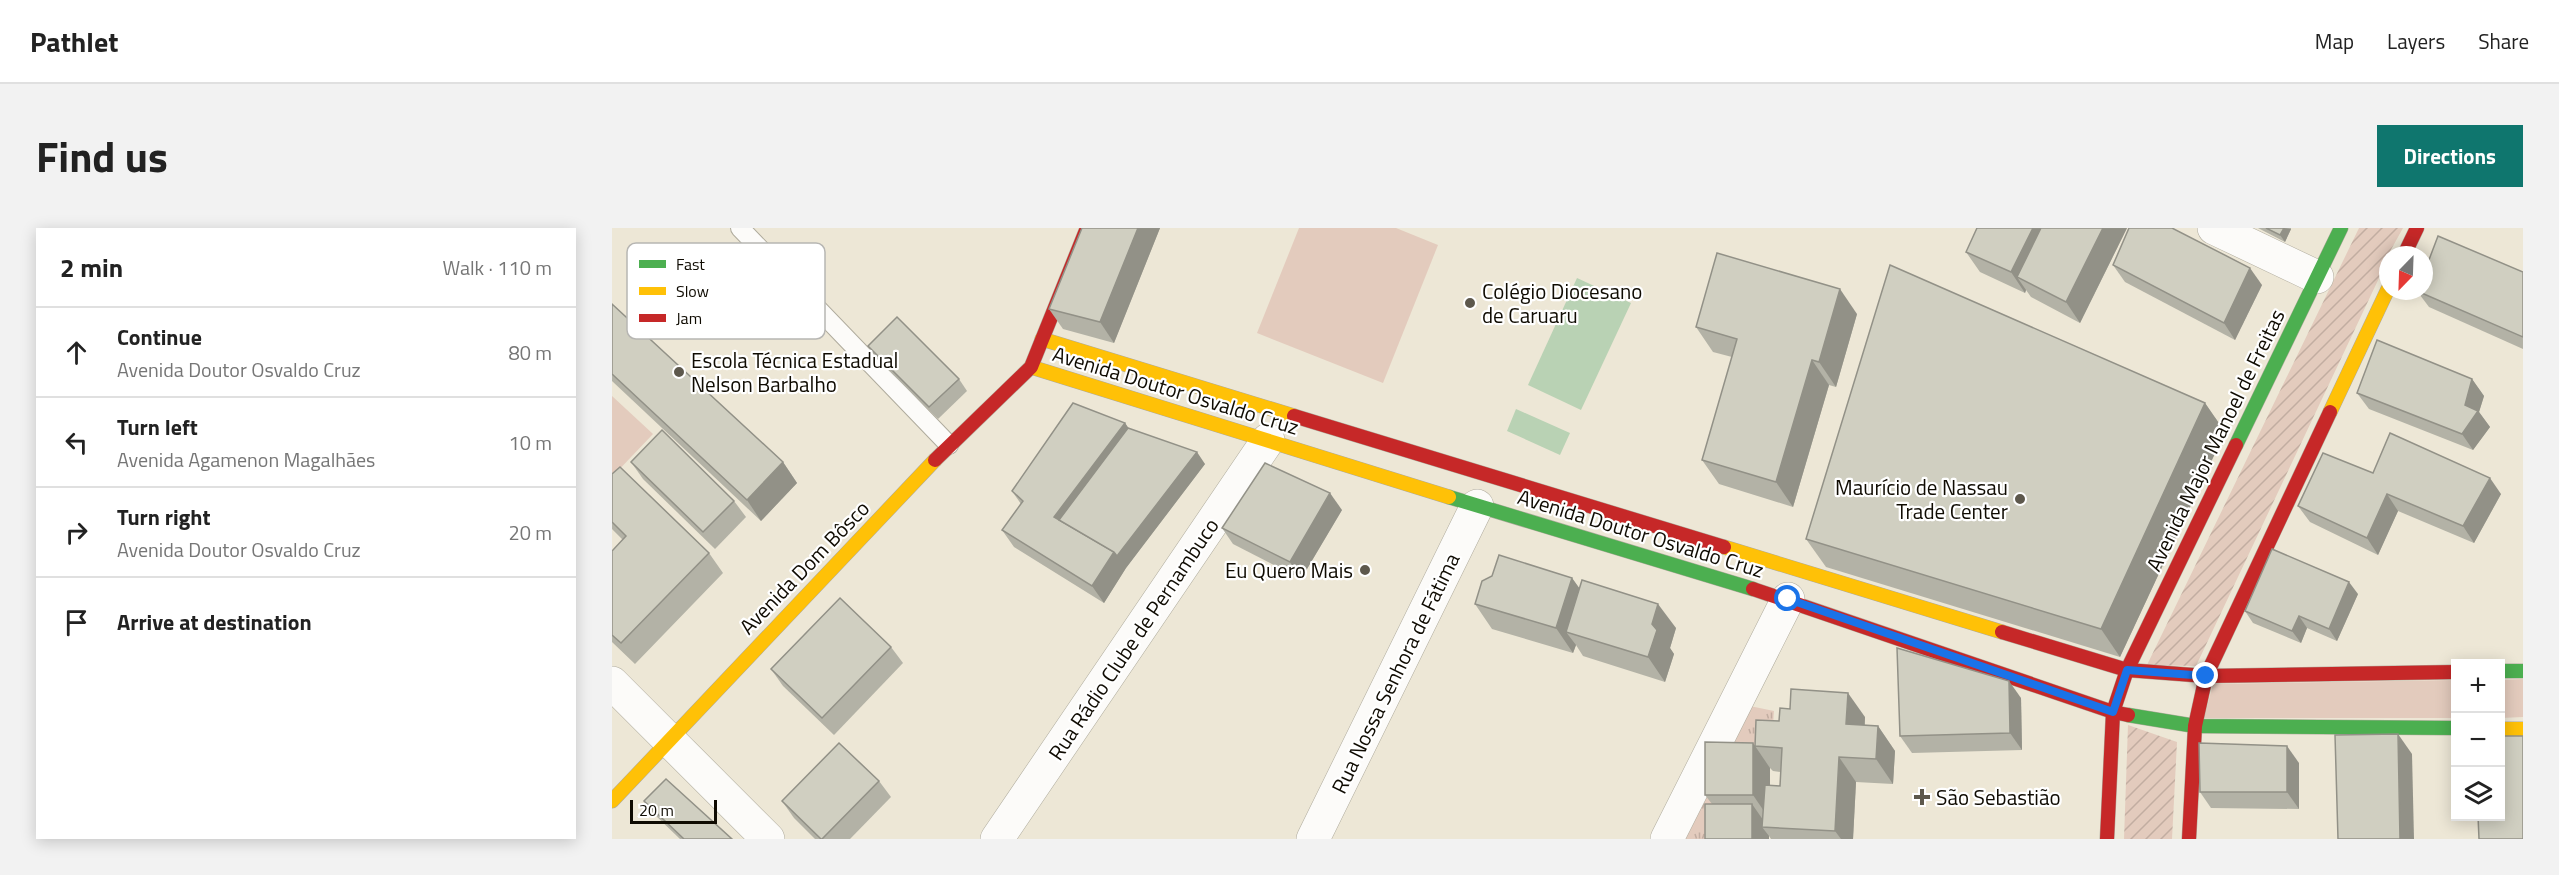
<!DOCTYPE html>
<meta charset="utf-8">
<style>
:root{--surface:#fff;--page:#f2f2f2;--text:#222;--muted:#767676;--line:#e0e0e0;--accent:#0f766e}
body{margin:0;font-family:"Titillium Web",sans-serif;background:var(--page);color:var(--text)}
.controls{position:absolute;right:18px;bottom:18px;display:grid;overflow:hidden;border-radius:0px;box-shadow:0 3px 15px #0003}
.controls button{width:54px;height:54px;display:grid;place-items:center;padding:0;border:0;border-bottom:2px solid var(--line);background:var(--surface);color:var(--text);font:30px sans-serif}
.compass{position:absolute;left:1767px;top:18px;width:54px;height:54px;border-radius:50%;background:var(--surface);box-shadow:0 3px 15px #0003;rotate:203deg}
.scale{position:absolute;left:18px;bottom:15px;width:87px;box-sizing:border-box;padding-left:6px;border:3px solid #0f0b02;border-top:0;font-size:16px;line-height:21px;white-space:nowrap;color:#0f0b02;-webkit-text-stroke:4px #fff;paint-order:stroke}
.stop{position:absolute;width:18px;height:18px;margin:-14px;border:4px solid #1a73e8;border-radius:50%;background:#fff}
.stop.end{background:#1a73e8;border-color:#fff;box-shadow:0 2px 6px #0008}
.list{margin:0;padding:0;list-style:none}
h2{display:flex;justify-content:space-between;align-items:center;height:78px;margin:0;padding:0 24px;font-size:26px}
h2 small{font-size:20px;font-weight:400;color:var(--muted)}
.list li{display:grid;grid-template-columns:39px 1fr auto;gap:18px;align-items:center;box-sizing:border-box;height:90px;padding:0 24px;border-top:2px solid var(--line)}
.list b{display:block;font-size:22px;white-space:nowrap}
.list p{margin:0;font-size:20px;white-space:nowrap;color:var(--muted)}
.list em{font-size:20px;font-style:normal;color:var(--muted)}
.icon{flex:none;width:33px;height:33px;fill:none;stroke:currentColor;stroke-width:2;stroke-linecap:round;stroke-linejoin:round}
.map{position:relative;flex:none;width:1911px;height:611px;overflow:hidden;border-radius:0px}
header{display:flex;align-items:center;gap:36px;box-sizing:border-box;height:84px;padding:0 30px;background:var(--surface);border-bottom:2px solid var(--line)}
header strong{font-size:28px}
nav{display:flex;gap:33px;margin-inline-start:auto;font-size:21px}
.intro{display:flex;align-items:center;justify-content:space-between;box-sizing:border-box;height:144px;padding:0 36px}
h1{margin:0;font-size:42px}
.button{padding:15px 27px;border-radius:0px;background:var(--accent);color:#fff;font-size:21px;font-weight:700}
main{display:flex;gap:36px;padding:0 36px}
aside{flex:1;background:var(--surface);border-radius:0px;box-shadow:0 3px 15px #0003}
.map>svg:first-child{display:block}
.grass{fill:url(#grass-tufts)}
.park{fill:#e3cbbd}
.garden{fill:url(#garden-furrows)}
.water{fill:#b9d2b4}
.lines{fill:none;stroke-linecap:round;stroke-linejoin:round}
.lane-casing{stroke:#afab9d;stroke-width:20}
.street-casing{stroke:#afab9d;stroke-width:34}
.fast-casing{stroke:#afab9d;stroke-width:15}
.slow-casing{stroke:#afab9d;stroke-width:15}
.jam-casing{stroke:#afab9d;stroke-width:15}
.lane{stroke:#fcfbf9;stroke-width:18}
.street{stroke:#fcfbf9;stroke-width:33}
.fast{stroke:#4caf50;stroke-width:14}
.slow{stroke:#ffc107;stroke-width:14}
.jam{stroke:#c62828;stroke-width:14}
.wall{fill:#b3b2a6;fill-rule:evenodd}
.shaded-wall{fill:#929187}
.building{fill:#d0cfc1;stroke:#929187;stroke-width:1.5}
.route{stroke:#1a73e8;stroke-width:8}
.poi-dot{fill:#5d584c;stroke:#fff;stroke-width:2}
.labels{text-anchor:middle;dominant-baseline:central;stroke-width:4.5;stroke-linejoin:round;paint-order:stroke}
.poi-label{font-size:21px;fill:#0f0b02;stroke:#fff;text-anchor:start}
.street-label{font-size:21px;fill:#0f0b02;stroke:#fff}
.key{fill:#fff;stroke:#b7b6b3;stroke-width:1.5}
.key-label{font-size:16px;fill:#0f0b02}
</style>
<header>
<strong>Pathlet</strong>
<nav><a>Map</a><a>Layers</a><a>Share</a></nav>
</header>
<div class="intro"><h1>Find us</h1><a class="button">Directions</a></div>
<main>
<aside>
<h2>2 min<small>Walk · 110 m</small></h2>
<ul class="list">
<li><svg class="icon" aria-label="ahead" viewBox="0 0 24 24"><path d="M12 20V5M6 11l6-6 6 6"/></svg><div><b>Continue</b><p>Avenida Doutor Osvaldo Cruz</p></div><em>80 m</em></li>
<li><svg class="icon" aria-label="left" viewBox="0 0 24 24"><path d="M17 20v-9H6M10 6l-5 5 5 5"/></svg><div><b>Turn left</b><p>Avenida Agamenon Magalhães</p></div><em>10 m</em></li>
<li><svg class="icon" aria-label="right" viewBox="0 0 24 24"><path d="M7 20v-9h11M14 6l5 5-5 5"/></svg><div><b>Turn right</b><p>Avenida Doutor Osvaldo Cruz</p></div><em>20 m</em></li>
<li><svg class="icon" aria-label="arrive" viewBox="0 0 24 24"><path d="M6 21V4h12l-3 4 3 4H6"/></svg><div><b>Arrive at destination</b></div></li>
</ul>
</aside>
<div class="map">
<svg width="1911" height="611" viewBox="0 0 1911 611">
<defs>
<pattern id="grass-tufts" width="24" height="20" patternUnits="userSpaceOnUse" patternTransform="scale(1.5)"><rect width="24" height="20" fill="#e3cbbd"/><path d="M3 7l-1-3M5 7V3M7 7l1-3M15 17l-1-3M17 17v-4M19 17l1-3" fill="none" stroke="#c2ada1"/></pattern>
<pattern id="garden-furrows" width="10" height="10" patternUnits="userSpaceOnUse" patternTransform="scale(1.5)"><rect width="10" height="10" fill="#e3cbbd"/><path d="M-1 1l2-2M0 10L10 0M9 11l2-2" fill="none" stroke="#c2ada1"/></pattern>
</defs>
<rect width="100%" height="100%" fill="#ede7d6"/>
<path class="grass" d="M1133,477L1162,483L1158,540L1110,611H1065Z"/>
<g class="park">
<path d="M687,0H784L826,17L771,155L645,105Z"/>
<path d="M0,168L41,206L0,249Z"/>
<path d="M1911,451V489L1889,490L1888,452Z"/>
<path d="M1843,452V490H1592L1601,456Z"/>
</g>
<g class="garden">
<path d="M1747,0H1791L1776,27V31L1584,438L1535,437Z"/>
<path d="M1516,497L1565,514L1560,611H1512Z"/>
</g>
<g class="water">
<path d="M965,50L1019,75L969,182L916,157Z"/>
<path d="M904,181L958,205L948,227L895,203Z"/>
</g>
<g class="lines">
<defs>
<path id="lane" d="M128,0L337,217"/>
<g id="street">
<path d="M1602,0L1705,49"/>
<path d="M0,455L156,611"/>
<path d="M385,611L656,212"/>
<path d="M701,611L865,278"/>
<path d="M1055,611L1176,371"/>
</g>
<g id="fast">
<path d="M1624,217L1729,0"/>
<path d="M837,269L1141,361"/>
<path d="M1888,443H1911"/>
<path d="M1516,487L1583,498L1844,500"/>
</g>
<g id="slow">
<path d="M430,111L682,188"/>
<path d="M419,139L837,269"/>
<path d="M1718,184L1776,61"/>
<path d="M1112,319L1390,404"/>
<path d="M1888,501H1911"/>
<path d="M0,573L323,232"/>
</g>
<g id="jam">
<path d="M1792,27L1805,0"/>
<path d="M682,188L1112,319"/>
<path d="M323,232L419,139L475,0"/>
<path d="M1141,361L1501,484L1516,487"/>
<path d="M1390,404L1515,442L1594,448L1844,444"/>
<path d="M1495,611L1501,484L1515,442L1624,217"/>
<path d="M1577,611L1583,498L1594,448L1718,184"/>
</g>
</defs>
<use href="#lane" class="lane-casing"/>
<use href="#street" class="street-casing"/>
<use href="#fast" class="fast-casing"/>
<use href="#slow" class="slow-casing"/>
<use href="#jam" class="jam-casing"/>
<use href="#lane" class="lane"/>
<use href="#street" class="street"/>
<use href="#fast" class="fast"/>
<use href="#slow" class="slow"/>
<use href="#jam" class="jam"/>
</g>
<g class="wall">
<path d="M470,0H548L502,115L451,101L437,81Z"/>
<path d="M1515,0L1468,95L1419,69L1414,62L1413,65L1368,44L1354,24Z"/>
<path d="M1646,0H1679V1L1673,14Z"/>
<path d="M1501,37L1650,57L1623,112L1513,54Z"/>
<path d="M1911,44V121L1817,79L1805,63Z"/>
<path d="M0,76L171,234L185,255L149,293L0,153Z"/>
<path d="M1245,86L1224,159L1217,157L1181,279L1107,256L1090,232L1120,129L1101,124L1084,99Z"/>
<path d="M256,118L347,151L355,163L326,191L264,130Z"/>
<path d="M1860,151L1872,168L1867,184L1878,199L1861,222L1757,181L1745,165Z"/>
<path d="M1593,175L1613,204L1508,429L1214,339L1194,311Z"/>
<path d="M513,195L516,200L593,236L514,340L492,375L402,319L390,302L409,276L400,263Z"/>
<path d="M19,234L122,273L134,289L103,321L31,251Z"/>
<path d="M1761,245L1889,266L1862,315L1786,283L1766,327L1698,294L1686,278Z"/>
<path d="M0,246L97,325L111,345L23,436L0,414V323L11,312L0,301Z"/>
<path d="M730,282L689,351L621,316L610,300Z"/>
<path d="M960,350L968,361L1064,400L1058,420L1062,426L1053,454L971,428L964,417L961,425L880,401L863,376Z"/>
<path d="M1746,366L1725,413L1695,400L1689,415L1641,395L1633,383Z"/>
<path d="M279,419L291,435L222,507L171,458L159,441Z"/>
<path d="M1409,470L1410,522L1300,525L1288,508Z"/>
<path d="M1253,489V498H1266L1283,523L1281,556L1244,554L1241,611H1159L1157,608V611L1100,576L1093,567L1167,493ZM1158,540L1161,543L1169,544L1168,558H1158Z"/>
<path d="M1687,535V581L1599,580L1588,564Z"/>
<path d="M267,553L279,569L238,611H203L182,590L170,573Z"/>
<path d="M32,573L120,611H68L41,585Z"/>
</g>
<g class="shaded-wall">
<path d="M526,0H548L502,115L488,94Z"/>
<path d="M1421,0H1445L1405,49L1414,62L1413,65L1399,44Z"/>
<path d="M1491,0H1515L1468,95L1454,74Z"/>
<path d="M1672,0L1679,1L1673,14L1668,7Z"/>
<path d="M1638,40L1650,57L1623,112L1612,95Z"/>
<path d="M1228,61L1245,86L1224,159L1207,134Z"/>
<path d="M1200,132L1217,157L1181,279L1164,254Z"/>
<path d="M1860,151L1872,168L1867,184L1878,199L1861,222L1850,206L1853,177Z"/>
<path d="M1593,175L1613,204L1508,429L1489,401Z"/>
<path d="M513,195L525,212L445,294L442,289Z"/>
<path d="M585,224L593,236L514,340L492,375L480,358L502,324Z"/>
<path d="M171,234L185,255L149,293L135,272Z"/>
<path d="M1878,250L1889,266L1862,315L1851,298Z"/>
<path d="M718,265L730,282L689,351L678,334Z"/>
<path d="M1775,266L1786,283L1766,327L1755,310Z"/>
<path d="M960,350L977,374L954,404L964,417L961,425L944,400Z"/>
<path d="M1737,354L1746,366L1725,413L1717,401Z"/>
<path d="M1046,376L1064,400L1058,420L1062,426L1053,454L1036,429L1040,396Z"/>
<path d="M1687,388L1695,400L1689,415L1680,403Z"/>
<path d="M1397,453L1409,470L1410,522L1398,505Z"/>
<path d="M1236,465L1253,489L1251,521L1234,496Z"/>
<path d="M1266,498L1283,523L1281,556L1264,531Z"/>
<path d="M1786,506L1800,526L1802,611H1788Z"/>
<path d="M1141,515L1158,540V592L1141,567Z"/>
<path d="M1675,518L1687,535V581L1675,564Z"/>
<path d="M1227,529L1244,554L1241,611H1229L1223,603Z"/>
<path d="M1140,576L1156,599H1150L1157,608V611H1140Z"/>
</g>
<g class="building">
<path d="M470,0H526L488,94L437,81Z"/>
<path d="M1365,0H1421L1399,44L1354,24Z"/>
<path d="M1429,0H1491L1454,74L1405,49Z"/>
<path d="M1517,0H1560L1638,40L1612,95L1501,37Z"/>
<path d="M1654,0H1672L1668,7Z"/>
<path d="M1826,8L1911,44V109L1805,63H1812V45Z"/>
<path d="M1105,25L1228,61L1207,134L1200,132L1164,254L1090,232L1125,111L1084,99Z"/>
<path d="M1278,37L1593,175L1489,401L1194,311Z"/>
<path d="M0,76L171,234L135,272L0,146Z"/>
<path d="M285,89L347,151L317,179L256,118Z"/>
<path d="M1765,112L1860,151L1853,177L1866,183L1850,206L1745,165Z"/>
<path d="M461,175L513,195L442,289L502,324L480,358L390,302L411,273L400,263Z"/>
<path d="M516,200L585,224L505,328L502,324L447,292Z"/>
<path d="M50,202L122,273L91,304L19,234Z"/>
<path d="M1778,205L1878,250L1851,298L1775,266L1755,310L1686,278L1711,225L1761,245Z"/>
<path d="M653,235L718,265L678,334L610,300Z"/>
<path d="M8,239L97,325L9,415L0,407V323L14,308L0,294V246Z"/>
<path d="M1660,321L1737,354L1717,401L1687,388L1680,403L1633,383Z"/>
<path d="M887,327L960,350L944,400L863,376L870,353L880,348Z"/>
<path d="M970,352L1046,376L1040,396L1045,402L1036,429L954,404Z"/>
<path d="M228,370L279,419L210,490L159,441Z"/>
<path d="M1285,420L1397,453L1398,505L1288,508Z"/>
<path d="M1179,461L1236,465L1234,496L1266,498L1264,531L1227,529L1223,603L1150,599L1153,557L1168,558L1170,520L1143,518L1144,492L1167,493L1168,480L1178,481Z"/>
<path d="M1786,506L1788,611H1726L1723,507Z"/>
<path d="M1888,508H1911V611H1867L1866,588H1888Z"/>
<path d="M1093,514L1141,515V567H1093Z"/>
<path d="M227,515L267,553L210,611H209L170,573Z"/>
<path d="M1587,515L1675,518V564H1588Z"/>
<path d="M54,551L120,611H72L32,573Z"/>
<rect x="1093" y="576" width="47" height="35"/>
</g>
<g class="lines">
<path class="route" d="M1176,371L1501,484L1515,442L1594,448"/>
</g>
<g class="poi-dot">
<circle cx="858" cy="75" r="6"/>
<circle cx="67" cy="144" r="6"/>
<circle cx="1408" cy="271" r="6"/>
<circle cx="753" cy="342" r="6"/>
<path d="M1307 560h6v6h6v6h-6v6h-6v-6h-6v-6h6z"/>
</g>
<g class="labels">
<g class="poi-label">
<text x="870" y="63">Colégio Diocesano<tspan x="870" dy="24">de Caruaru</tspan></text>
<text x="79" y="132">Escola Técnica Estadual<tspan x="79" dy="24">Nelson Barbalho</tspan></text>
<text x="1396" y="259" text-anchor="end">Maurício de Nassau<tspan x="1396" dy="24">Trade Center</tspan></text>
<text x="741" y="342" text-anchor="end">Eu Quero Mais</text>
<text x="1324" y="569">São Sebastião</text>
</g>
<g class="street-label">
<text transform="translate(564 162) rotate(17)">Avenida Doutor Osvaldo Cruz</text>
<text transform="translate(1603 212) rotate(-64)">Avenida Major Manoel de Freitas</text>
<text transform="translate(1029 305) rotate(17)">Avenida Doutor Osvaldo Cruz</text>
<text transform="translate(192 339) rotate(-46)">Avenida Dom Bôsco</text>
<text transform="translate(521 411) rotate(-56)">Rua Rádio Clube de Pernambuco</text>
<text transform="translate(783 445) rotate(-64)">Rua Nossa Senhora de Fátima</text>
</g>
</g>
<rect x="15" y="15" width="198" height="96" rx="9" class="key"/>
<rect x="27" y="32" width="27" height="8" fill="#4caf50"/>
<rect x="27" y="59" width="27" height="8" fill="#ffc107"/>
<rect x="27" y="86" width="27" height="8" fill="#c62828"/>
<g class="key-label">
<text x="64" y="42">Fast</text>
<text x="64" y="69">Slow</text>
<text x="64" y="96">Jam</text>
</g>
</svg>
<div class="controls">
<button>+</button>
<button>−</button>
<button><svg class="icon" aria-label="layers" viewBox="0 0 24 24"><path d="M12 4l9 5-9 5-9-5zM3 14l9 5 9-5"/></svg></button>
</div>
<svg class="compass" viewBox="-18 -18 36 36"><path d="M0-13l5 13h-10z" fill="#e53935"/><path d="M0 13l5-13h-10z" fill="#767676"/></svg>
<div class="scale">20 m</div>
<div class="stop" style="left:1176px;top:371px"></div>
<div class="stop end" style="left:1594px;top:448px"></div>
</div>
</main>
